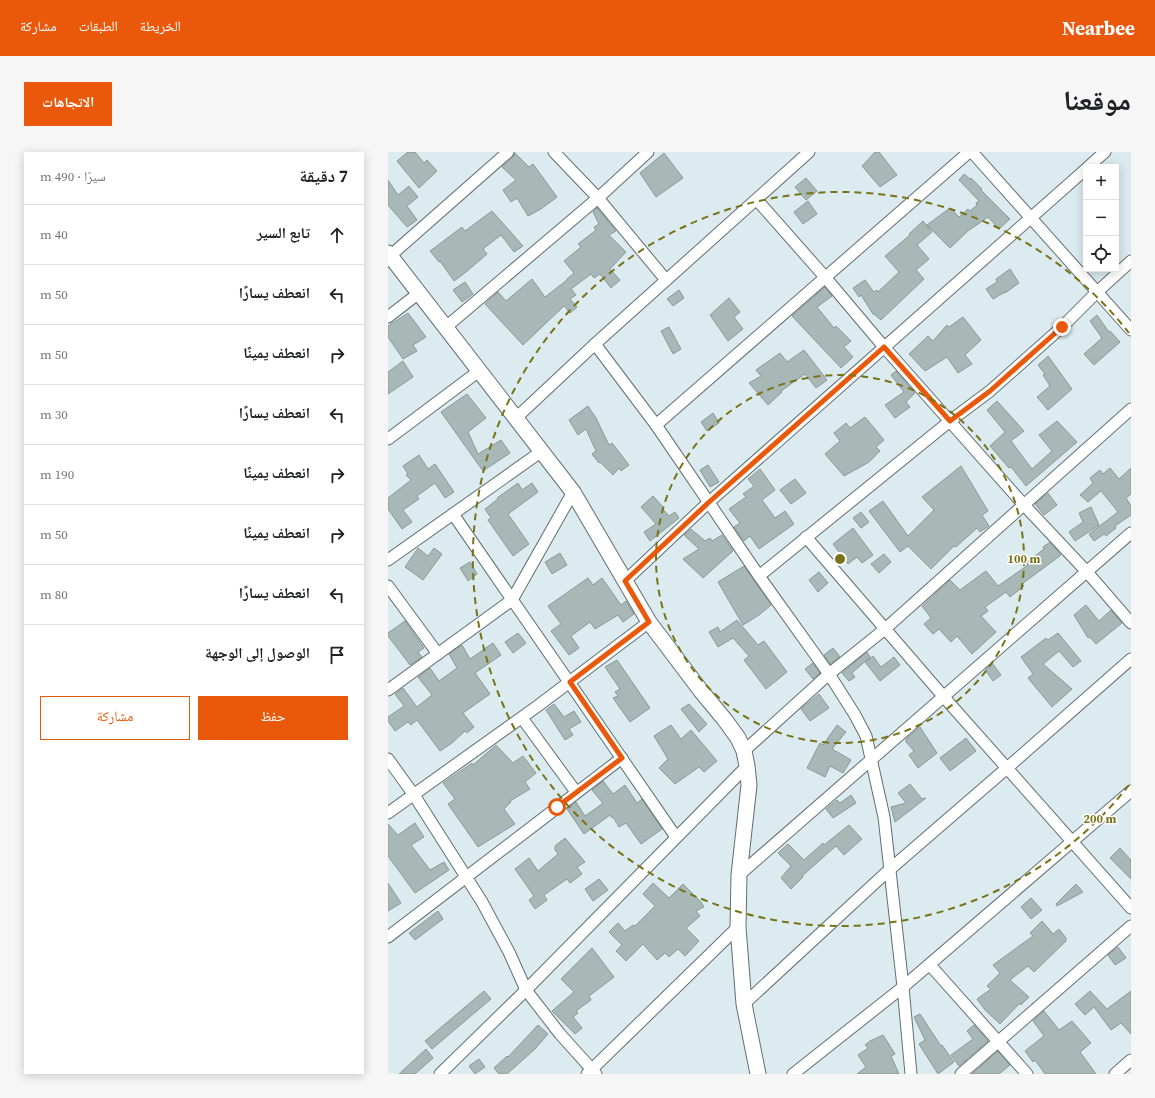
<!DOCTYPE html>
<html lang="ar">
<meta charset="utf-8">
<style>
:root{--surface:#fff;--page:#f6f6f6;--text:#202124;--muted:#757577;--line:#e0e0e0;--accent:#ea580c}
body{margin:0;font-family:"Source Serif 4","Noto Naskh Arabic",serif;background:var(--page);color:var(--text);direction:rtl}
.controls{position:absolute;right:12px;top:12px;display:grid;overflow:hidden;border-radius:0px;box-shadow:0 2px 10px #0003}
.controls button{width:36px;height:36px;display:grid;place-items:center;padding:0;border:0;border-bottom:1px solid var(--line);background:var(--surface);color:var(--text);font:20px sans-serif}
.stop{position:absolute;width:12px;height:12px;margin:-9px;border:3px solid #ea580c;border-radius:50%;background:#fff}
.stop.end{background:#ea580c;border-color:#fff;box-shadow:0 1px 4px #0008}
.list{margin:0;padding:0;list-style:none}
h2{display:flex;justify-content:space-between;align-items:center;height:52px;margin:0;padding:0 16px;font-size:17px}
h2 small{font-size:13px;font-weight:400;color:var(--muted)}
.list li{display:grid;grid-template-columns:26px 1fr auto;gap:12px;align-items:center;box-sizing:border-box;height:60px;padding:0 16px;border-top:1px solid var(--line)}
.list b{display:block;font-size:15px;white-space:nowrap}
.list em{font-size:13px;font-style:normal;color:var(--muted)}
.actions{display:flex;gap:8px;padding:12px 16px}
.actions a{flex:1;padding:9px 0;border:1px solid var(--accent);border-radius:0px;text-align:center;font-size:14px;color:var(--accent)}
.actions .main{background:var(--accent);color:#fff}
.icon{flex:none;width:22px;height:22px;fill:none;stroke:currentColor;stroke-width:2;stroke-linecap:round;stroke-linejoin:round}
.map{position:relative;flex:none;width:743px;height:922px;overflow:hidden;direction:ltr;border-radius:0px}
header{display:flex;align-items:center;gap:24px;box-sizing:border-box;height:56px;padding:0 20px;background:var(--accent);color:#fff}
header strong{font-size:19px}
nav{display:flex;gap:22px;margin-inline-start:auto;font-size:14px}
.intro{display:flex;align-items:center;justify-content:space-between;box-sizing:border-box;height:96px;padding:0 24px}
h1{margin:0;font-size:28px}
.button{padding:10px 18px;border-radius:0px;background:var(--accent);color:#fff;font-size:14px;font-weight:700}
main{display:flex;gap:24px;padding:0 24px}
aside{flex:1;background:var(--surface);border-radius:0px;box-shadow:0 2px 10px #0003}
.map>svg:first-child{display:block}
.building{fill:#a8b8b7;stroke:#8b9a99}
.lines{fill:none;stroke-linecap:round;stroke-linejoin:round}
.street-casing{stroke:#616f72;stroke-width:13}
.secondary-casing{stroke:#616f72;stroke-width:17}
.street{stroke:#fff;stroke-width:11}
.secondary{stroke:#fff;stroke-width:15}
.route{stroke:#ea580c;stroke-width:5}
.ring{fill:none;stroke:#797317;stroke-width:2;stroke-dasharray:7 5}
.centre{fill:#797317;stroke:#fff;stroke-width:2}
.ring-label{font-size:12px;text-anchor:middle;font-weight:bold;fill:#797317;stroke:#fff;stroke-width:3;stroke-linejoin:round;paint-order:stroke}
</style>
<header>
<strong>Nearbee</strong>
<nav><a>الخريطة</a><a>الطبقات</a><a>مشاركة</a></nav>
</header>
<div class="intro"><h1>موقعنا</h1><a class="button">الاتجاهات</a></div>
<main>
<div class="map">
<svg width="743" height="922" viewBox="0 0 743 922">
<rect width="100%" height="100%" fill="#dbebef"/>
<g class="building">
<path d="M20,0H27L36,11L39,8L49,19L31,36L9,9Z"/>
<path d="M487,0H491L509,23L492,35L474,14Z"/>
<path d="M127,1L141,15L145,12L169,45L153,57L140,64L129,46L123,50L115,38L128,28L114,15L125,5Z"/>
<path d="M276,1L295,26L268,45L252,21Z"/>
<path d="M576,22L582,27L583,26L594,37L593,38L622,67L611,77L600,65L580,79L562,96L539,73L562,56L571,65L580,57L582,59L589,53L588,51L591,49L571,28Z"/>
<path d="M418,26L429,39L418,48L407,35Z"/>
<path d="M0,28L10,43L21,34L30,45L19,54L29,68L19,75L0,53Z"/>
<path d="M420,49L429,62L415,72L406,60Z"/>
<path d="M209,56L228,79L221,83L238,100L222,117L232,128L223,136L212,122L206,126L203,122L183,137L188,143L182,147L189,155L182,161L176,154L135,193L97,152L110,140L118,149L144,127L157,145L179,128V127L186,121L176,109L193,95L190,92L208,78L206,75L211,72L205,60Z"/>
<path d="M104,59L135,94L126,100L113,83L95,97L99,102L78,120L66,129L52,109L51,110L42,99L74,75L77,79Z"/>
<path d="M535,69L544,80L529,93L541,107L528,118L536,127L493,168L486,162H485L473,143L471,145L465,136L477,128L486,140L489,138L490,140L511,120L497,104L522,83L521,82Z"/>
<path d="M622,117L631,131L617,141V140L605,147L598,137L609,130L608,127Z"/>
<path d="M77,130L85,142L74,150L65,138Z"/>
<path d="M437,135L444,144L429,155L446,176L448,174L463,189L456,195L465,205L453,216L404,164Z"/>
<path d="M291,138L296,146L285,154L279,147Z"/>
<path d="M341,146L352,160L346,165L355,177L340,189L322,163Z"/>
<path d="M20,161L38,185L25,193L29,199L15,207L0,185V174Z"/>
<path d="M709,163L721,180L722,179L732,190L706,213L696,202L714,186L702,169Z"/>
<path d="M575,165L593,188L577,203L584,212L570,221L559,205L537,219L521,202L540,184L545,189L559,173L561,175Z"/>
<path d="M281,175L293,197L285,202L273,179Z"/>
<path d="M416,198L439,228L428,236L417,222L393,239L394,240L380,253L361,231L373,224L368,218L392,201L399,210Z"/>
<path d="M660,204L684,237L660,258L649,245L662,234L655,223L657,222L650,213Z"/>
<path d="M15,209L25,225L0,242V220Z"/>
<path d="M508,219L527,241L518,250L522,255L507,266L497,253L516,240L503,223Z"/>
<path d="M79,242L98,266L80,280L90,302L113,288L122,301L95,319L53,260Z"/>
<path d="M609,249L636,279L623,289L644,317L664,299L651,283L669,269L689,290L638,334L623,315L621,316L602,294L617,280L599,258Z"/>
<path d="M200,254L208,266L221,293L224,291L241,313L233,319L231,316L225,323L212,310L211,311L204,302L208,299L198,277L190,283L181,268Z"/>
<path d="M325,261L331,271L319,279L313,270Z"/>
<path d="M477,265L496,288L488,295L492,299L481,310L456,324L437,302L452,289L446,281L458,271L462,276Z"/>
<path d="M31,303L40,317L47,312L66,340L57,346L47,331L29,344L31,347L15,358L24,370L14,377L0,357V346L23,328L18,323L20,322L15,314Z"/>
<path d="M320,313L331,330L322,335L312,318Z"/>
<path d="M573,314L600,359L594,363L601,374L592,380L589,376L568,395L566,394L543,417L520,394L512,400L481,359L495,349L520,384L546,358L534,345Z"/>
<path d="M722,316L731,327L743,316V342L738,346L743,354V363L727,374L728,376L718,384L716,382L706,389L701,382L730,360L713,339L700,350L692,343L705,331L702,326L712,318L715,322Z"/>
<path d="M372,317L387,338L374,348L387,366L397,359L406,372L371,397L362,384L356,389L346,375L352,371L341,357L358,345L355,342L366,334L360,327Z"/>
<path d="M407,327L418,341L403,352L392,338Z"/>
<path d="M130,331L134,338L144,331L150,340L120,362L141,392L125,404L100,368L103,366L97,357L110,347L109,346Z"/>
<path d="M660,341L669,353L656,363L647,352Z"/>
<path d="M265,344L276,356L275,357L281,364L287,360L291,366L262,389L256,380L268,372L253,355Z"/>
<path d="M703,355L711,373L687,389L681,380L695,370L691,361Z"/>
<path d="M473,360L481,370L473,376L465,366Z"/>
<path d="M465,376L485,403L474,411L469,405L460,412L445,392Z"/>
<path d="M303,377L317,389L322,386L324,389L334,383L345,399L315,426L295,407L311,397L296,383Z"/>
<path d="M662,390L673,403L634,432L636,434L622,445L618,440L597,455L600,459L593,464L608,480L584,502L569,484L563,490L551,477L545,482L536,472L543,466L534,454L562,428L572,438L598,419L610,434L640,413L638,411L656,397L655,395Z"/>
<path d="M30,396L40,404L46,396L54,402L35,428L17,415Z"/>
<path d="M172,401L179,413L164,422L157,410Z"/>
<path d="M496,402L503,410L491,421L483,412Z"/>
<path d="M82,410L89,422L80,429L72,416Z"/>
<path d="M356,414L383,453L371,463L355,473L330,430Z"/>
<path d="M431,420L440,431L430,440L421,428Z"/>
<path d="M200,426L205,433L214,426L233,453L238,449L246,462L235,470L230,463L207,477L202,470L183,484L191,496L181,503L163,479L173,472L160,454Z"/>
<path d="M698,453L711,469L723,458L734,471L708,492L702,485L700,486L686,463Z"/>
<path d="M349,468L370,493L376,489L399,520L378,537L356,508L361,504L345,486L330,495L321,480L330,475L332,480Z"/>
<path d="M17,469L36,496L30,500L34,505L22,513L0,484V481Z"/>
<path d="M130,481L138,491L125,501L117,490Z"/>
<path d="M670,481L693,509L685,515L671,499L655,512L684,537L664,555L640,526L645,522L633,505L658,486L660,488Z"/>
<path d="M105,491L113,503L87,521L102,542L75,561L86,575L79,581L77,579L64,591L52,599L29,568L23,573L20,570L7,579L0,569V565L16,554L7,542L15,536L29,555L44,543L30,525L42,516L51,529L69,516L61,502L74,493L82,507Z"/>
<path d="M445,496L452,505L442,512L436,503Z"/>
<path d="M479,500L482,505L464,521L467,525L461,529L454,521Z"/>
<path d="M485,504L493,515L506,505L512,513L492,529L477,510Z"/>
<path d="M229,508L262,556L242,570L225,546L230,544L227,540L232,537L217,515Z"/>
<path d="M425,511L432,521L425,527L417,517Z"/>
<path d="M604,511L613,523L605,529L598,519V517Z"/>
<path d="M431,542L441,556L422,569L413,557Z"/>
<path d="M166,552L176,565L186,559L193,570L181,577L185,583L177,588L158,558Z"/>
<path d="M301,552L319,572L311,580L293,557Z"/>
<path d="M283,573L293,587L303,578L329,609L316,620L311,615L287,632L271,616L280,607L266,584Z"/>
<path d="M449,573L458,580L444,597L463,608L455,621L442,614L437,625L419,616L432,591L435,593Z"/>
<path d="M532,575L549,601L530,616L521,603L526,599L518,590V587Z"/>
<path d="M578,586L588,599L562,619L552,606Z"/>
<path d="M108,593L125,611L135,604L148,621L137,630L142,637L122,649L123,650L116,657L127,672L90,695L60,652L67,647L55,631L84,611L85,613Z"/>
<path d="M215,629L225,642L237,633L249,651L254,647L274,677L253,692L238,671L231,675L225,665L224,666L222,663L196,682L179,657L188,650L197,664L214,652V650L204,638Z"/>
<path d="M522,632L534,647L538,646L507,670L503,655L518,651L510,641Z"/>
<path d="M463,643L468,651L445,666L438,657L449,648L452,651Z"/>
<path d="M27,671L36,685L23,693L42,718L56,710L61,718L27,741L0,704V672L10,683Z"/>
<path d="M461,673L474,687L456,703L448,694L414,724L415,725L403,737L393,726L403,714L390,701L400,692L416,708L435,691L436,693Z"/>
<path d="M177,686L197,710L189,715L194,722L182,731L179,727L156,743L159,748L147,757L141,748L146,744L127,717L141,706L150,719L170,702L167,698V694Z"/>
<path d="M732,696L743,708V727L722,706Z"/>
<path d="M211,727L220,738L205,749L197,737Z"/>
<path d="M0,731L13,751L0,759Z"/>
<path d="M265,731L281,746L295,732L313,750L316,755L308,759L312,764L298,776L311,789L297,804L290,797L281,805L277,801L269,808L255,792L238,809L228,799L234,793L221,780L230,771L237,779L245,773L247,774L267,754L255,742Z"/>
<path d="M688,732L695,740L669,754L668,752Z"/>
<path d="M643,746L654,758L643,767L633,755Z"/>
<path d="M50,759L55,767L27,788L21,781Z"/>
<path d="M654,769L665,782L671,777L678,786V789L646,820L640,814L622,828L641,845L633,853L632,851L612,872L597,858L589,847L603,837L599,834L612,821L605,813L645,784L642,781Z"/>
<path d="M730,795L738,806L727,813L720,803Z"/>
<path d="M204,796L226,825L201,844L203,848L188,859L190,861L185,865L194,876L187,882L164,859L186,840L173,827Z"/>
<path d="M96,839L103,847L44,897L37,889Z"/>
<path d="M702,839L719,857L743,839V882L733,871L723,878L706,855L697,863L687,852Z"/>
<path d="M656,859L671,878L684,869L703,891L692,900L708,922H657L647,908L645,910L637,899L656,884L645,869Z"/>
<path d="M532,862L553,894L554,893L566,910L550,922L531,892L537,888L526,865Z"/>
<path d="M150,873L160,882L147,897L119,922H111L106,916L119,904L120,905Z"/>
<path d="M586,873L600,889L571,914L563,903L585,887L579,879Z"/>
<path d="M495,883L507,902L503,904L511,922H469L478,915L470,903L480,896L477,893L482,889Z"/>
<path d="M38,897L45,906L27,922H11Z"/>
<path d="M610,899L622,913L611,922H584Z"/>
<path d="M91,907L97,915L87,922L81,914Z"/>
</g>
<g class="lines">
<defs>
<g id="street">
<path d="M166,0L210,46L278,128"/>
<path d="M584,0L743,178"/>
<path d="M700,15L717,0"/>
<path d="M369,48L437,125L496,195L636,353L699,420L743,471"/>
<path d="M2,104L120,0"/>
<path d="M0,165L31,141"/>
<path d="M58,175L210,46L260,0"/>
<path d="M207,192L268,273L371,424L441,522L467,563L478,584L496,665L515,835L523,922"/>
<path d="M128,266L207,192L421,0"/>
<path d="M268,273L581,0"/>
<path d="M0,287L91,219"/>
<path d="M65,362L288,685"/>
<path d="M418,385L555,544L743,756"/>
<path d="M0,408L154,299"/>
<path d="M371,424L562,269L602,239L674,175L709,140L743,109"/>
<path d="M237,429L320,351L698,17"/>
<path d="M0,434L50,502"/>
<path d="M0,538L124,448L185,340"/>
<path d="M134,566L188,640"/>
<path d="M356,599L441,522L497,477L743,257"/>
<path d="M0,607L26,643L94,750L121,800L138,838L172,882L208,922"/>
<path d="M0,661L151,553L261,470"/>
<path d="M351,723L743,381"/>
<path d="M0,785L234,606"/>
<path d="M542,813L639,922"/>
<path d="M356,852L501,718L619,616L743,507"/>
<path d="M52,922L138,838L359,614"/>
<path d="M199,922L350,775"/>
<path d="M405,922L515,835L743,639"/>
<path d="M573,922L743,774"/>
<path d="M727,922L743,908"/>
</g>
<path id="secondary" d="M0,101L185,340L261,470L313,539L337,568L350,586L356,599L359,614L361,633L351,723L350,775L356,852L370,922"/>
</defs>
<use href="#street" class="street-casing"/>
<use href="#secondary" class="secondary-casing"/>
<use href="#street" class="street"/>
<use href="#secondary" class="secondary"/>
</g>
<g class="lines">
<path class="route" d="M169,655L234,606L182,530L261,470L237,429L320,351L496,195L562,269L602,239L674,175"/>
</g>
<g class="ring">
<circle cx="452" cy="407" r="184"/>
<path d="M741 633A367 367 0 1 1 741 181"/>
</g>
<circle cx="452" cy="407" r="6" class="centre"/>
<g class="ring-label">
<text x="636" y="411">100 m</text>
<text x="712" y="671">200 m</text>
</g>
</svg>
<div class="controls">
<button>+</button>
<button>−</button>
<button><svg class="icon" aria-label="locate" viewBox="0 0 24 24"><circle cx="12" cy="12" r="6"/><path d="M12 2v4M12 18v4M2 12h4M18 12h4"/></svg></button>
</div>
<div class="stop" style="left:169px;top:655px"></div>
<div class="stop end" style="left:674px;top:175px"></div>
</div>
<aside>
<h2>7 دقيقة<small>سيرًا · 490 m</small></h2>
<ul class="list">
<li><svg class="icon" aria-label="ahead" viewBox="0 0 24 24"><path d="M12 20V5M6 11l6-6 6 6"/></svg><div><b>تابع السير</b></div><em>40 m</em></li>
<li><svg class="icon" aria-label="left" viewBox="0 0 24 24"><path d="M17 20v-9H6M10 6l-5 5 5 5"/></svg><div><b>انعطف يسارًا</b></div><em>50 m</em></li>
<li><svg class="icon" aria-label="right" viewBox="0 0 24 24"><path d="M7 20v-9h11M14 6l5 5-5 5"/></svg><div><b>انعطف يمينًا</b></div><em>50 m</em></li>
<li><svg class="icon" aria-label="left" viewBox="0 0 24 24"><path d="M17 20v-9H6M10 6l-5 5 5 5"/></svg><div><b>انعطف يسارًا</b></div><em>30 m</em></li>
<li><svg class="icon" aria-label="right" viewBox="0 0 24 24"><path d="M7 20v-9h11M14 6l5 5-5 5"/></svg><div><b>انعطف يمينًا</b></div><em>190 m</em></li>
<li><svg class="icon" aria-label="right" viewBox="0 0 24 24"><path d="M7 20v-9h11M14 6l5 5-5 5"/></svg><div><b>انعطف يمينًا</b></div><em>50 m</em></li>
<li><svg class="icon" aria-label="left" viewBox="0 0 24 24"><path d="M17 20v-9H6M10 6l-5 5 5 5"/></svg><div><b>انعطف يسارًا</b></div><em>80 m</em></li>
<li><svg class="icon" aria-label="arrive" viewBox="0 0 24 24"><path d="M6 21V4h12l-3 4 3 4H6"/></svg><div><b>الوصول إلى الوجهة</b></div></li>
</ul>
<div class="actions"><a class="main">حفظ</a><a>مشاركة</a></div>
</aside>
</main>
